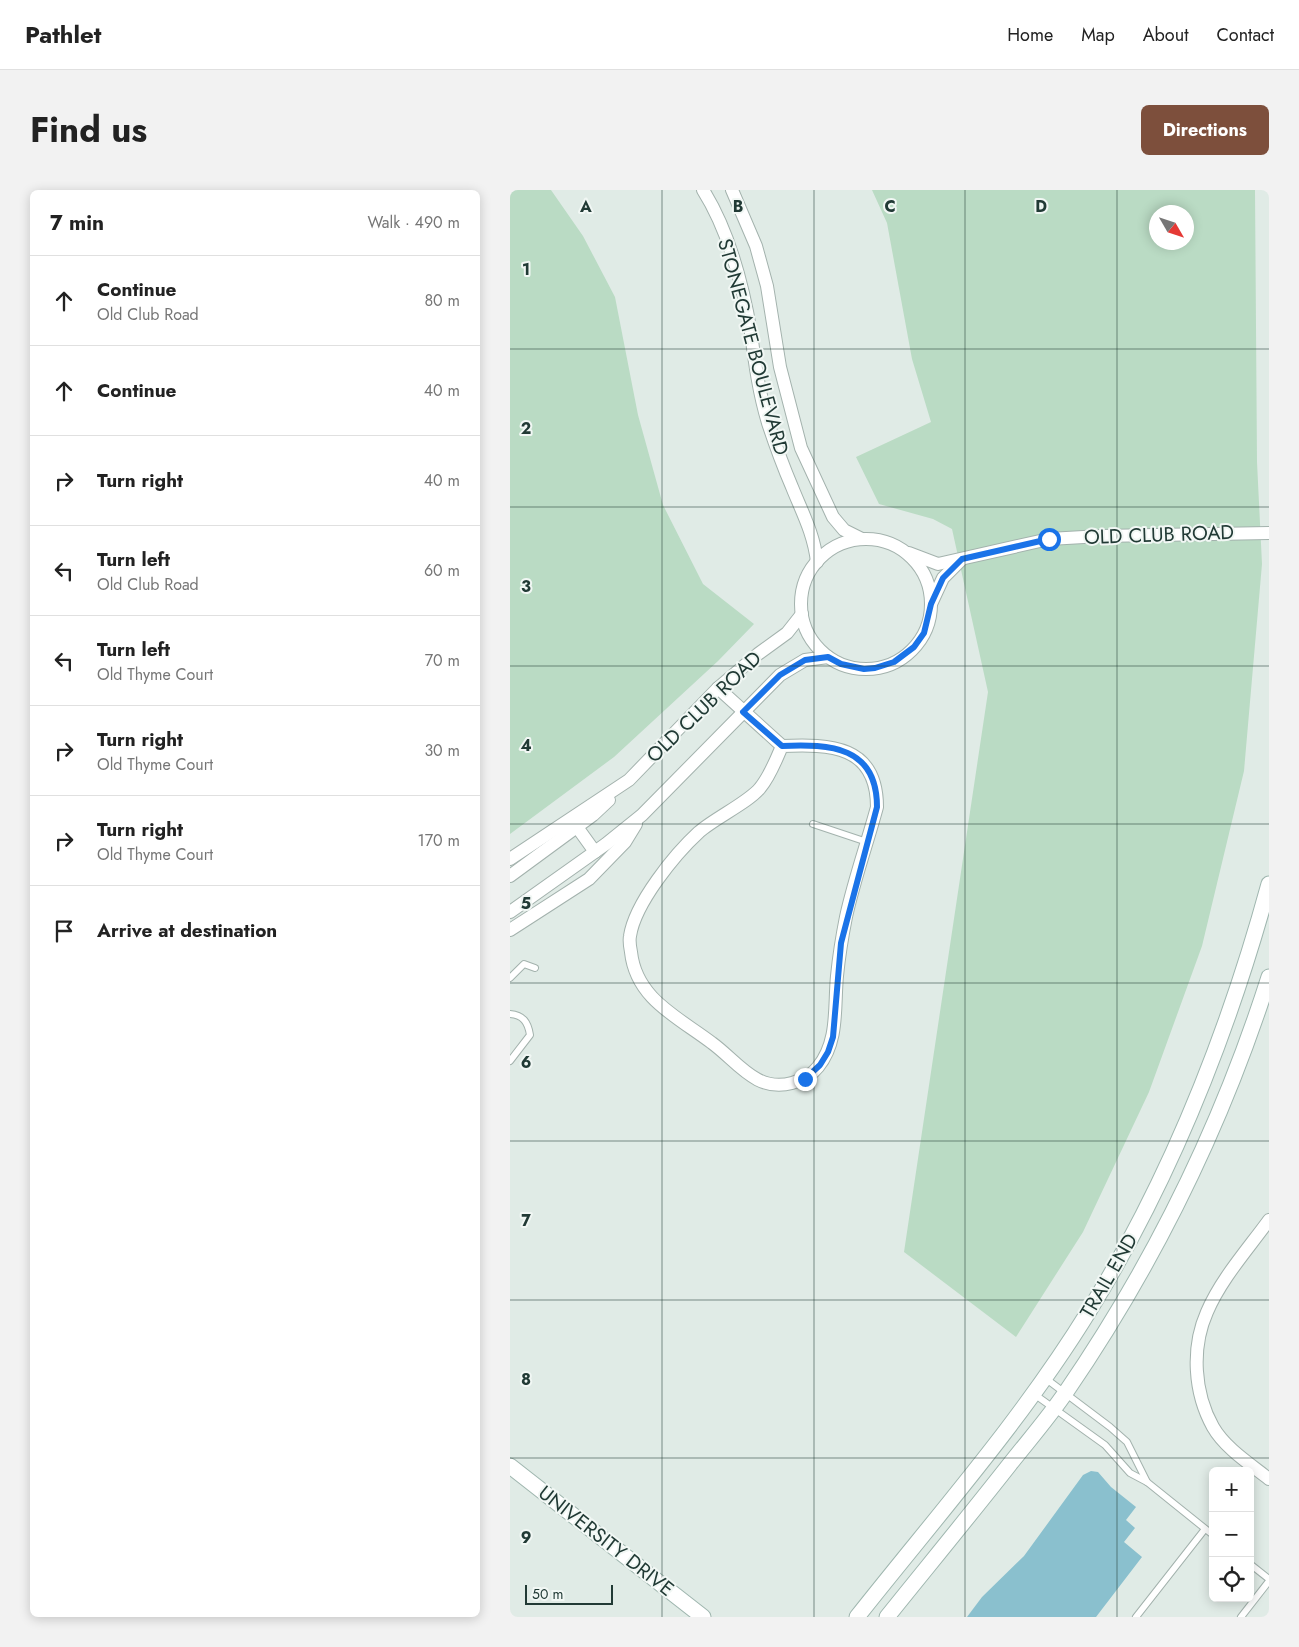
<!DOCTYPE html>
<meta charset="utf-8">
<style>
:root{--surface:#fff;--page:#f2f2f2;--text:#222;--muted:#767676;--line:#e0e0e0;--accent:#7d4f3c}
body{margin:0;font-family:Jost,sans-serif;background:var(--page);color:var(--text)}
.controls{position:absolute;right:15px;bottom:15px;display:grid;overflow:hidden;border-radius:8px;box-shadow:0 2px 12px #0003}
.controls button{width:45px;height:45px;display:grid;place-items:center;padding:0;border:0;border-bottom:1px solid var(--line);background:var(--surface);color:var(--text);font:25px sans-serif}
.compass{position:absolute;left:639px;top:15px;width:45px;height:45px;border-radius:50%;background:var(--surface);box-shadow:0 2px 12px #0003;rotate:129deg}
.scale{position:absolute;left:15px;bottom:12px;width:88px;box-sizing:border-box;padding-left:5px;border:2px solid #213a35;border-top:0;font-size:14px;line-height:18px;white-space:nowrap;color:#213a35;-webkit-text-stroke:4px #f1f7f4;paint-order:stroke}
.stop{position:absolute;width:15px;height:15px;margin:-11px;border:4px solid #1a73e8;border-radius:50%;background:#fff}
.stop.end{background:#1a73e8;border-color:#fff;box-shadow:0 1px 5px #0008}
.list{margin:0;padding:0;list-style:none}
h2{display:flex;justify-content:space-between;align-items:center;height:65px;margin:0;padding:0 20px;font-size:21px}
h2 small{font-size:16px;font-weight:400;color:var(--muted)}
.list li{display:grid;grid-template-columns:32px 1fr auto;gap:15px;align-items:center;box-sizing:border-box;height:90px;padding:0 20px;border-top:1px solid var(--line)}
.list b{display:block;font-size:19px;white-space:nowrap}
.list p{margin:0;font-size:16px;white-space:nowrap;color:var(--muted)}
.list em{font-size:16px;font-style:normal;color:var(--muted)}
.icon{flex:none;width:28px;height:28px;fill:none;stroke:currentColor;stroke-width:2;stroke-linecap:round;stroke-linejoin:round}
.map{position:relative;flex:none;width:759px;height:1427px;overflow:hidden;border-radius:8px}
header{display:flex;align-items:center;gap:30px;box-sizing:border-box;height:70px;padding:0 25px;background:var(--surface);border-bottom:1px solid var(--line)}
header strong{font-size:24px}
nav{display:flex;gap:28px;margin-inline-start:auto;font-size:18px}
.intro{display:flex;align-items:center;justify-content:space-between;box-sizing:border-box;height:120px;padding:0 30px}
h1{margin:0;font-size:35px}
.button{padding:12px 22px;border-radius:8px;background:var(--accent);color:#fff;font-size:18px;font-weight:700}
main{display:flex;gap:30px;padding:0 30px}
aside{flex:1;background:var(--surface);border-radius:8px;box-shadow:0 2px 12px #0003}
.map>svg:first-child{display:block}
.green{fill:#badbc4;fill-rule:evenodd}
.water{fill:#8ac0ce}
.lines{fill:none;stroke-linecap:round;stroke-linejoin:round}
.lane-casing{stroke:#a3b2ad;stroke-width:8}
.street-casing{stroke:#a3b2ad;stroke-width:14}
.secondary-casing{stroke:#9fb6af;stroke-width:17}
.lane{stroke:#fff;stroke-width:6}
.street{stroke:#fff;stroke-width:12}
.secondary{stroke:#fff;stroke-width:15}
.route{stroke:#1a73e8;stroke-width:6}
.grid{fill:none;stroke:#213a35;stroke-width:1;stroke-opacity:0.55}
.labels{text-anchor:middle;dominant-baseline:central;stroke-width:4;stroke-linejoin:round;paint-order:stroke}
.street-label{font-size:20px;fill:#213a35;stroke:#f1f7f4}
.grid-label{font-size:16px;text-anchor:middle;font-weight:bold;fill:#213a35;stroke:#f1f7f4;stroke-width:4;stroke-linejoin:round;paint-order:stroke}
</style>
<header>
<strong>Pathlet</strong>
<nav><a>Home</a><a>Map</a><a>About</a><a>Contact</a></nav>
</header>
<div class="intro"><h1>Find us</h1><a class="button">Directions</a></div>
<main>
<aside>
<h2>7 min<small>Walk · 490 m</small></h2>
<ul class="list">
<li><svg class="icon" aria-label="ahead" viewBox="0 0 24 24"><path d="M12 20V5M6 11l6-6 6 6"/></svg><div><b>Continue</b><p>Old Club Road</p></div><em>80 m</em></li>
<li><svg class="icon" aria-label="ahead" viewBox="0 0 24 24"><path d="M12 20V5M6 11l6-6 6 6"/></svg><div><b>Continue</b></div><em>40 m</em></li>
<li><svg class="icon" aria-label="right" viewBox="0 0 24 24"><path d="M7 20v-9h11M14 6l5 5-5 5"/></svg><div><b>Turn right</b></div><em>40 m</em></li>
<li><svg class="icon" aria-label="left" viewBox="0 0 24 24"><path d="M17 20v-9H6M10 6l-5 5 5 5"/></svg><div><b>Turn left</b><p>Old Club Road</p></div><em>60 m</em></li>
<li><svg class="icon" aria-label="left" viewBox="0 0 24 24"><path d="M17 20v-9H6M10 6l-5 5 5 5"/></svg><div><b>Turn left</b><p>Old Thyme Court</p></div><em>70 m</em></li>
<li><svg class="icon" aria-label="right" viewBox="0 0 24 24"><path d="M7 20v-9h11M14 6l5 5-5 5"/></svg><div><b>Turn right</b><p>Old Thyme Court</p></div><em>30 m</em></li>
<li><svg class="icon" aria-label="right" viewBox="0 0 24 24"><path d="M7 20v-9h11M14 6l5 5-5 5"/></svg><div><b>Turn right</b><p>Old Thyme Court</p></div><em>170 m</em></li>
<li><svg class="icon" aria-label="arrive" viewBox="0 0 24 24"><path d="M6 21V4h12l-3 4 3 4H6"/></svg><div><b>Arrive at destination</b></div></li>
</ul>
</aside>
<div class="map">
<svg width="759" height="1427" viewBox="0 0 759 1427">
<rect width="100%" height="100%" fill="#e0ebe6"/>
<g class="green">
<path d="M0,0H41L73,46L105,107L128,225L153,315L193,394L244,434L208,471L104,567L0,644Z"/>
<path d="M362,0H745L747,272L752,374L734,581L692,756L639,902L573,1042L506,1147L394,1062L478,502L442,339L423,329L369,314L346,267L421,232L402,169L377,33ZM646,22H676V52H646Z"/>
</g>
<path class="water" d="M581,1281L588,1282L601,1297L626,1317L616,1330L625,1338L614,1352L632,1367L586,1427H457L472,1407L514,1366L573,1285Z"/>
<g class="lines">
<defs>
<g id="lane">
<path d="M303,634L357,652"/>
<path d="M0,788L14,774L25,778"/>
<path d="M0,824C13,825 18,832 20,845L0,871"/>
<path d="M535,1188L600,1237L617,1252L637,1292"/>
<path d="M524,1204L595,1255L620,1283L637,1292L703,1345"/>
<path d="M740,1374L759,1389"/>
<path d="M626,1427L695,1339"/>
<path d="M731,1427L759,1391"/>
</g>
<g id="street">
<path d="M193,0C219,41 233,96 241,143C245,174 249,203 258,233C265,254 273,276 282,297C292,322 304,344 307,372"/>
<path d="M222,0L246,56L257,96L270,177L291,258L323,327L334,340L352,349"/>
<circle cx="356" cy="414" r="65"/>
<path d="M399,363L428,374L539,349L591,346L759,343"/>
<path d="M421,414L433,388L452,369"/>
<path d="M208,498L272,556C266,570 260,586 250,598C239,612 205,628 189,642C165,664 125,713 120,746C119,751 120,757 121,762C126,809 168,827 202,853C227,871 246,903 282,893C292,890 301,886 308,877C329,851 324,817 327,786C329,766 332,747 336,727C344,690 357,654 367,617C367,555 320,554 272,556"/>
<path d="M67,637L85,662"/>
<path d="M0,669L119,590L208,498L248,464L277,443L292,424"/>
<path d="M0,686L83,625L99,610"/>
<path d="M0,722L96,654L132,625L270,485L295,470L318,467"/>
<path d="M0,740L79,689L115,652L126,634"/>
<path d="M759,1030C738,1059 711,1089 697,1122C681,1158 684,1203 703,1237C715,1258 740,1274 759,1289"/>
</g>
<g id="secondary">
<path d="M0,1276L193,1427"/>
<path d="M347,1427C426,1327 512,1230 579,1121C661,988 718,844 759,694"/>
<path d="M377,1427C418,1376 460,1325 500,1274C519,1250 539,1227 556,1202C643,1075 712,935 759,787"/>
</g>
</defs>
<use href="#lane" class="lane-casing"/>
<use href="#street" class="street-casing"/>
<use href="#secondary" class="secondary-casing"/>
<use href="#lane" class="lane"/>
<use href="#street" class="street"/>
<use href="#secondary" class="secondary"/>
</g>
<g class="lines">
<path class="route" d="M295,889L310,875L318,862L323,847L331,753L367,617C367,556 320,554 272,556L233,522L270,485L295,470L318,467L331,474L354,479L365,478L384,472L404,457L414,443L421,414L433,388L452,369L539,349"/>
</g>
<path class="grid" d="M152,0V1427M304,0V1427M455,0V1427M607,0V1427M0,159H759M0,317H759M0,476H759M0,634H759M0,793H759M0,951H759M0,1110H759M0,1268H759"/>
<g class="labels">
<g class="street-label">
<text transform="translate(243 157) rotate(75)">STONEGATE BOULEVARD</text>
<text transform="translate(649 345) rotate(-2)">OLD CLUB ROAD</text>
<text transform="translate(194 517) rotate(-44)">OLD CLUB ROAD</text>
<text transform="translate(599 1086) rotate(-60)">TRAIL END</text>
<text transform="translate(96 1351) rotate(38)">UNIVERSITY DRIVE</text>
</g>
</g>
<g class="grid-label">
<text x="76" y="22">A</text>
<text x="228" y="22">B</text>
<text x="380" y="22">C</text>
<text x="531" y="22">D</text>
<text x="16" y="85">1</text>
<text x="16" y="244">2</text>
<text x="16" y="402">3</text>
<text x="16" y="561">4</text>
<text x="16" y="719">5</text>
<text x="16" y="878">6</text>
<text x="16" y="1036">7</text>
<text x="16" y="1195">8</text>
<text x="16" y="1353">9</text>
</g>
</svg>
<div class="controls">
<button>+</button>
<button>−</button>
<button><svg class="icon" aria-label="locate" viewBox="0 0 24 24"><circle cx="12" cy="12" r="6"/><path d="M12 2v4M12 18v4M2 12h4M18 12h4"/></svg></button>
</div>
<svg class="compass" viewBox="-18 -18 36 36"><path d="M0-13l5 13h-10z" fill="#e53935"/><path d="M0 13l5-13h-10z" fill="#767676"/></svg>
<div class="scale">50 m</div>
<div class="stop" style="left:539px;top:349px"></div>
<div class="stop end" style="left:295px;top:889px"></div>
</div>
</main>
